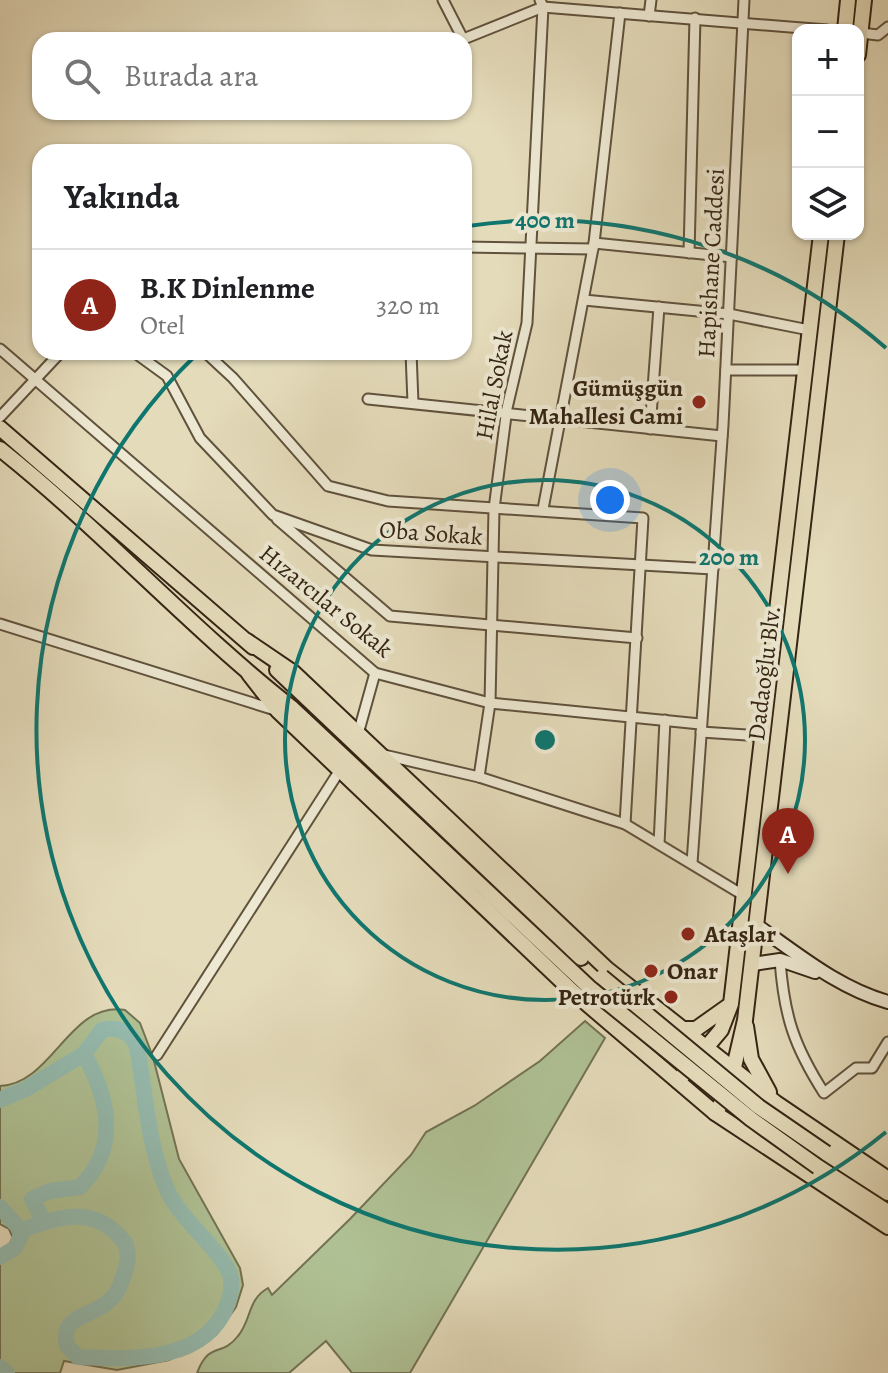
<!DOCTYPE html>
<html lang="tr">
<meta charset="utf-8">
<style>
:root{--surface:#fff;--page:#f6f6f6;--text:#202124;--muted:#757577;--line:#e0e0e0;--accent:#8f2418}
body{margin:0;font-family:Alegreya,serif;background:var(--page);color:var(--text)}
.controls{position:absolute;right:24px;top:24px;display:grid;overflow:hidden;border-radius:16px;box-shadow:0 2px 6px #0004}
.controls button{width:72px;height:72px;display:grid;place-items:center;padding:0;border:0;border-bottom:2px solid var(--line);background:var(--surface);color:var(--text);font:40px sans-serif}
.you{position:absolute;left:610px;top:500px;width:28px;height:28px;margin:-20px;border:6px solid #fff;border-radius:50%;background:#1a73e8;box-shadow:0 0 0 12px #1a73e833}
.badge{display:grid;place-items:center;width:52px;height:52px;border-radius:50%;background:var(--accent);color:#fff;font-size:26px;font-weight:700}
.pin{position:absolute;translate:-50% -66px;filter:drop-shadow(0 2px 4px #0008)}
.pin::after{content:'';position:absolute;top:42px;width:28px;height:24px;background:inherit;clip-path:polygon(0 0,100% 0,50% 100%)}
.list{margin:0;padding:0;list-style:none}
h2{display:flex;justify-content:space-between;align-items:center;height:104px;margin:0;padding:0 32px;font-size:34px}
h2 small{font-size:26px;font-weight:400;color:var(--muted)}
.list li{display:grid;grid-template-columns:52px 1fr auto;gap:24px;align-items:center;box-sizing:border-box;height:112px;padding:0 32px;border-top:2px solid var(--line)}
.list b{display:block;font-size:30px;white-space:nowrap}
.list p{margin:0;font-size:26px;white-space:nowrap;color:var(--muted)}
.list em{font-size:26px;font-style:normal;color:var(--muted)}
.icon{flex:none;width:44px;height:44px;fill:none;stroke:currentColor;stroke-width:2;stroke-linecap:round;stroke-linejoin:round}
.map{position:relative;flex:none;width:888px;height:1373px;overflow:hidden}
.search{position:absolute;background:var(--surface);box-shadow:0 2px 6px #0004;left:32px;top:32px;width:440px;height:88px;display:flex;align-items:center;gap:20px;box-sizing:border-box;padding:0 28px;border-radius:24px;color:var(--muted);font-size:30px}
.panel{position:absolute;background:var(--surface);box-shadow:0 2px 6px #0004;left:32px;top:144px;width:440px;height:216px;border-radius:24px}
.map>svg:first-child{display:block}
.green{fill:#afc194;stroke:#727254;stroke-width:2}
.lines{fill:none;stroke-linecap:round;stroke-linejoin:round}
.river{stroke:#95bbaf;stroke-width:16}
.minor-casing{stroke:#60523d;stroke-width:13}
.secondary-casing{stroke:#342413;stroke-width:16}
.trunk-casing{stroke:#342413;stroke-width:18}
.minor{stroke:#ede8d2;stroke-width:9}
.secondary{stroke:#ede8d2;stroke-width:12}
.trunk{stroke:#e4dbba;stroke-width:14}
.trunk-bridge-casing{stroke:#342413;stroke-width:18;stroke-linecap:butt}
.trunk-bridge{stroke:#e4dbba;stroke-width:14}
.ring{fill:none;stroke:#0f766e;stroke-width:4}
.poi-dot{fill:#8f2418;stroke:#ede8d2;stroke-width:3}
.labels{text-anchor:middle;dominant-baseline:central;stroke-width:8;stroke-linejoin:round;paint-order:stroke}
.street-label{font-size:24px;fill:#342413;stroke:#ede8d2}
.poi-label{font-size:24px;font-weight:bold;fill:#342413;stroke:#ede8d2;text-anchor:end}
.centre{fill:#0f766e;stroke:#ede8d2;stroke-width:4}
.ring-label{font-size:24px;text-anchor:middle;font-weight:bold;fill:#0f766e;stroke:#ede8d2;stroke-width:8;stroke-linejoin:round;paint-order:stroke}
</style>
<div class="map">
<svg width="888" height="1373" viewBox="0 0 888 1373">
<rect width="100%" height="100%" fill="#e4dbba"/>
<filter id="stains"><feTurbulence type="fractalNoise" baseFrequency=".0025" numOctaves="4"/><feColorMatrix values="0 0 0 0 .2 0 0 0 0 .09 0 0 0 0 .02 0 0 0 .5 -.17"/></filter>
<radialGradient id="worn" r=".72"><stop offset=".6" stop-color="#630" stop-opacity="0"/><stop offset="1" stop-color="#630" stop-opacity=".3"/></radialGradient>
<g class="green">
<path d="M125,1010L140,1023L153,1057L179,1159L240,1268L243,1285L236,1307L216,1335L169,1360L117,1370L64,1361L60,1373H0V1250L9,1245L13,1238L9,1229L0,1224V1086C53,1084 69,1001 125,1010Z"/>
<path d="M585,1021L605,1038L410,1373H352L326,1341L289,1373H197C210,1340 221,1358 238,1336C252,1319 247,1300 268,1288L272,1295L350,1219L411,1155L426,1132L474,1106L540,1061Z"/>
</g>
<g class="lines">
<g class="river">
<path d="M0,1100L26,1089L84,1054L102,1030C118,1026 131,1032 137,1047C145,1092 148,1143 165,1185C178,1218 209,1238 227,1268C234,1279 232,1291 228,1303C206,1364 130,1359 78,1357L67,1346C59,1315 92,1317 109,1301C119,1293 122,1280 126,1268C128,1258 129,1253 125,1243C95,1203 58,1217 20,1231"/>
<path d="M0,1207L18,1227L21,1235L15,1248L0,1257"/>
<path d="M44,1222L32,1199L50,1191L80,1187C120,1147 109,1099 84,1054"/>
<path d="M0,1367L7,1373"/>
</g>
<defs>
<g id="minor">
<path d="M443,0L463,39"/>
<path d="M649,16L651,0"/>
<path d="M861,33L878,35L888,27"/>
<path d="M461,40L543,7L827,30"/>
<path d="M594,243L732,257"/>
<path d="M464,247L593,249"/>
<path d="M689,253L695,18"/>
<path d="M584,300L729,314L809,330"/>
<path d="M0,349L375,673L490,703L700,724"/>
<path d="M134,352L167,376L200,438L273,515L372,550L713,569"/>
<path d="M205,352L233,378L328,486L388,501L643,518L625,824"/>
<path d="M411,352L413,403"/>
<path d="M726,370H805"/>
<path d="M368,399L722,436"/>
<path d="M0,417L61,352"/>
<path d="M650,429L659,307"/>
<path d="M543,509L594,243L620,13"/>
<path d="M277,519L390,616L637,638"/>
<path d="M0,624L275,710"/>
<path d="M701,732L762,736"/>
<path d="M358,734L375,673"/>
<path d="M384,755L479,777L625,824L743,895"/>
<path d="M479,777L490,703L494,509L507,408L527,323L543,7L540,0"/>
<path d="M659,844L665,720"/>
<path d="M692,863L723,425L744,0"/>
<path d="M780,960C784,1016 794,1046 824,1093L856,1068H872L888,1042"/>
<path d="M157,1055L340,770"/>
</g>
<g id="secondary">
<path d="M756,925C798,954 838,988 888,1002"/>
<path d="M753,964L780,960L815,972"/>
</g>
<g id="trunk">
<path d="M845,30L848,0"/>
<path d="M858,55L864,0"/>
<path d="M0,428L253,647"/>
<path d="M0,449C102,530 189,627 292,708L591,989"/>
<path d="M247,641L294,673L607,969L776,1103L888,1179"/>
<path d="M277,670L581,958"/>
<path d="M249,674L278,711L572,991L715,1113L888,1227"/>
<path d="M746,1026L751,1059L769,1092"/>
<path d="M682,1029H696L727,1007"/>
<path d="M678,1081L721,1030L731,1004L821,234"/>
<path d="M715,1113L728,1093L745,1020L837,234"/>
<path d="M826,1153L888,1193"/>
<path d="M818,1167L888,1212"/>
</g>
</defs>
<use href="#minor" class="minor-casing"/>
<use href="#secondary" class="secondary-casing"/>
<use href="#trunk" class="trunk-casing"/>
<use href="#minor" class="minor"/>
<use href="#secondary" class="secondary"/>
<use href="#trunk" class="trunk"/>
<defs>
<g id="trunk-bridge">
<path d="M602,977L759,1107L826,1153"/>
<path d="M591,989L751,1119L818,1167"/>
</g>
</defs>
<use href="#trunk-bridge" class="trunk-bridge-casing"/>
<use href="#trunk-bridge" class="trunk-bridge"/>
</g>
<g class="ring">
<circle cx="545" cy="740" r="260"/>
<path d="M886 1132A520 520 0 0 1 197 354M468 226A520 520 0 0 1 886 348"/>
</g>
<g class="poi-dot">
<circle cx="699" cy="402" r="8"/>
<circle cx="688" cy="934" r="8"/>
<circle cx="651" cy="971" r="8"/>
<circle cx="671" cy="997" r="8"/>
</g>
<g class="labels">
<g class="street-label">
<text transform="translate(711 263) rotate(-87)">Hapishane Caddesi</text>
<text transform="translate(494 385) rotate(-79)">Hilal Sokak</text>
<text transform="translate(431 533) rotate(4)">Oba Sokak</text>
<text transform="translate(326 601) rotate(39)">Hızarcılar Sokak</text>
<text transform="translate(764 673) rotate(-83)">Dadaoğlu Blv.</text>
</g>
<g class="poi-label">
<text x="683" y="388">Gümüşgün<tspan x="683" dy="28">Mahallesi Cami</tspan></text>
<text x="704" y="934" text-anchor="start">Ataşlar</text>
<text x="667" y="971" text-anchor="start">Onar</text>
<text x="655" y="997">Petrotürk</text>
</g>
</g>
<circle cx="545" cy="740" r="12" class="centre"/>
<g class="ring-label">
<text x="545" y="228">400 m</text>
<text x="729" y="565">200 m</text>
</g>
<rect width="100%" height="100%" filter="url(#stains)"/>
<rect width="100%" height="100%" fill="url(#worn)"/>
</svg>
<div class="controls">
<button>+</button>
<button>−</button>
<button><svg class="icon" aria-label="layers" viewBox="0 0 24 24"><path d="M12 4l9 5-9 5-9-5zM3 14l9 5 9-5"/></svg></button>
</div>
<div class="you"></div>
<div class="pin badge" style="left:788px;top:874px">A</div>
<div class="search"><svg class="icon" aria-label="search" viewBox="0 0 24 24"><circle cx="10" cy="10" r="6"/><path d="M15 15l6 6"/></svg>Burada ara</div>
<section class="panel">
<h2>Yakında<small></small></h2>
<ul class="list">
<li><span class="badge">A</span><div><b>B.K Dinlenme</b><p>Otel</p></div><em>320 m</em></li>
</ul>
</section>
</div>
